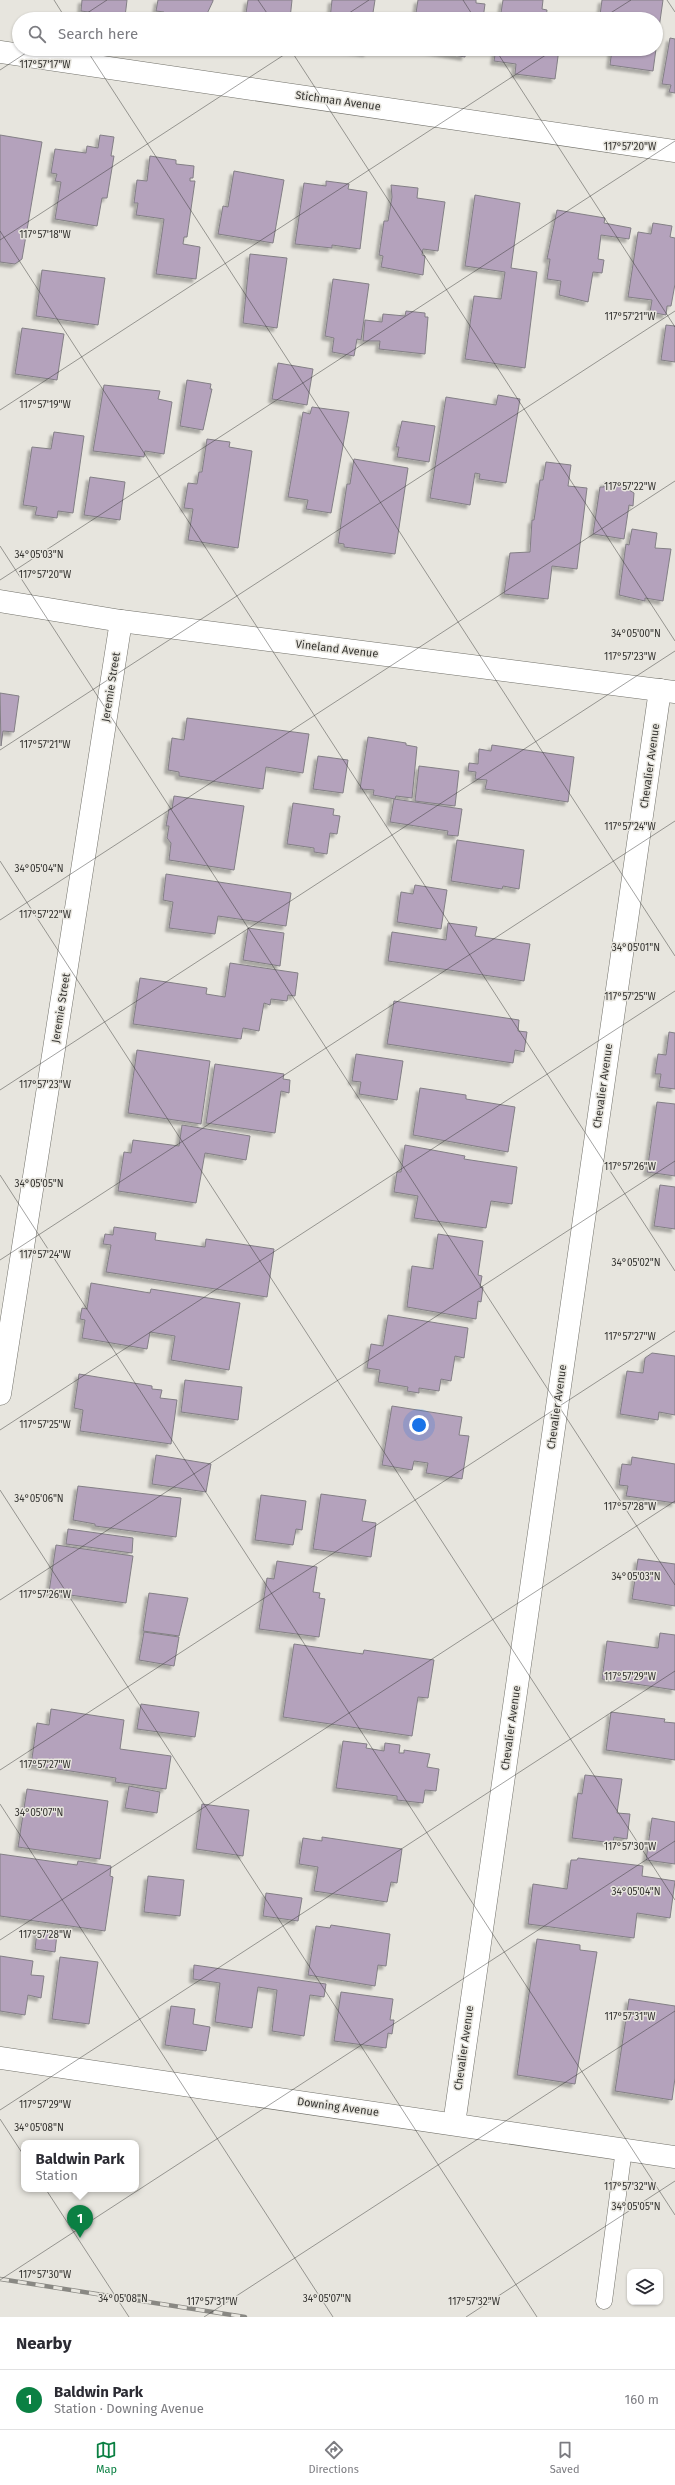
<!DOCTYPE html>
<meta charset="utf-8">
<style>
:root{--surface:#fff;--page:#f2f2f3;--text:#2b2b33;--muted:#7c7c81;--line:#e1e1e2;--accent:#0b8043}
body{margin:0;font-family:"Fira Sans",sans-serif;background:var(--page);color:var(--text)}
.controls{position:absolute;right:12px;bottom:12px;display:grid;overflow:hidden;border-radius:8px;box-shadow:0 1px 3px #0004}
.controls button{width:36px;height:36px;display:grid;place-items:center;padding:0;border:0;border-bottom:1px solid var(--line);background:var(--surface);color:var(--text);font:20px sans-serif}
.you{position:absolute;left:419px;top:1425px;width:14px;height:14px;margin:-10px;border:3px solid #fff;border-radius:50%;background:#1a73e8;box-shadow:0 0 0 6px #1a73e833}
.badge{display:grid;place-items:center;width:26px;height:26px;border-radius:50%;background:var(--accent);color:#fff;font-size:13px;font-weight:700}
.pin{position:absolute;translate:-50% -33px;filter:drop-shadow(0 1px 2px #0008)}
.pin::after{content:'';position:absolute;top:21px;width:14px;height:12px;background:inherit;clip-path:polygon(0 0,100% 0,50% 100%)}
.popup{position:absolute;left:21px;top:2140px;width:118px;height:52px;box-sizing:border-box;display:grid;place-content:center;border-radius:8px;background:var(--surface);filter:drop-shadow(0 1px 3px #0005);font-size:13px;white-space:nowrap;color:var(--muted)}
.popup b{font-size:15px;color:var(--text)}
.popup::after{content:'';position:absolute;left:50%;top:100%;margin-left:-8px;border:8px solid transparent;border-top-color:var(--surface)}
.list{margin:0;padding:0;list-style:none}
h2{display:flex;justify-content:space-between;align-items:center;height:52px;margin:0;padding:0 16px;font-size:17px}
h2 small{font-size:13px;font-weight:400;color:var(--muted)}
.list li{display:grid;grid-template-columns:26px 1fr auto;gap:12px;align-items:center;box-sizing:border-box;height:60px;padding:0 16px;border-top:1px solid var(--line)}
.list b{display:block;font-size:15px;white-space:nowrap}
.list p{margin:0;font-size:13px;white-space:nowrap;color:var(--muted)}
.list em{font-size:13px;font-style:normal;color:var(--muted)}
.icon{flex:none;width:22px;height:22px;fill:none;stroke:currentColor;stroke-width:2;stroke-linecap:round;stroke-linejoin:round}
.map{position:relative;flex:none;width:675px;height:2317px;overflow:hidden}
.search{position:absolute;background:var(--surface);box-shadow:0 1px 3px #0004;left:12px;right:12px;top:12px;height:44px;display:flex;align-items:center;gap:10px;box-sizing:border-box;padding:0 14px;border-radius:22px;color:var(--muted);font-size:15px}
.sheet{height:112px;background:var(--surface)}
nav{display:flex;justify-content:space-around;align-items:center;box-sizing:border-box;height:56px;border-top:1px solid var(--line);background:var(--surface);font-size:11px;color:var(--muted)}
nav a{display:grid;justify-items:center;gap:2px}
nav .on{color:var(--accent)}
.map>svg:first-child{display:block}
.building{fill:#b4a2bc;stroke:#837f85;filter:url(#shadow)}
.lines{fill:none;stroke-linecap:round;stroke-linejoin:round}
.service-casing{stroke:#72716a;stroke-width:17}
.minor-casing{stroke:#72716a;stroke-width:23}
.tertiary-casing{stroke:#72716a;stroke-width:23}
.service{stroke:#fff;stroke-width:16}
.minor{stroke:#fff;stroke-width:22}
.tertiary{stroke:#fff;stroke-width:22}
.rail-casing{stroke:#898883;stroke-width:4.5}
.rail{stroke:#e7e5de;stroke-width:3;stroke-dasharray:9;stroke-linecap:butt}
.ticks{fill:none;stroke:#343330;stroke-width:1;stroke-opacity:0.45}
.labels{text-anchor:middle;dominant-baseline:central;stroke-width:3;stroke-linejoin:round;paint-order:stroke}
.street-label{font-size:11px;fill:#343330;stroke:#e7e5de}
.ticks-label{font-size:10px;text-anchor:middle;fill:#343330;stroke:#e7e5de;stroke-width:3;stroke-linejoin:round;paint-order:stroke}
</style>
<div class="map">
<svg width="675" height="2317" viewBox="0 0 675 2317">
<defs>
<filter id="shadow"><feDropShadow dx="-3.5" dy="3.5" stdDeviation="1" flood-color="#0004"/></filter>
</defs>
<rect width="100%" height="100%" fill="#e7e5de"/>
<g class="building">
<path d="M82,0H127L125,17L81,11Z"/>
<path d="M158,0H213V1L205,18L163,19L164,12L156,11Z"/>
<path d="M248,0H292L290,19H245Z"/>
<path d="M332,0H375L372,19H330Z"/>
<path d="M418,0H476V3L485,4L483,19H415Z"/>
<path d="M503,0H543L542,9L547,10L546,19H500Z"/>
<path d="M602,0H663L656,49V19H617L600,15Z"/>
<path d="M670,38L675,39V93L669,92L671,85L662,84Z"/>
<path d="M340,49H368L367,53Z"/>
<path d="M418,49H466L465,57Z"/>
<path d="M496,49H559L555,79L515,74L516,64L494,61Z"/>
<path d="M612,49H656L653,71L610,65Z"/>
<path d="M0,135L42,142L22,259L15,264L0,262Z"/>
<path d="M100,135L114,137L111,156H114L107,198H102L97,226L55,219L61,182L55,181L57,174L51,173L55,149L86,153L87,146L98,148Z"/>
<path d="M150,156L176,160V164L194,166L193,178H190V181H195L187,237H184L183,244L200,247L196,279L156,274L164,219L136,215L138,203H134L137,180L147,181Z"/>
<path d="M234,171L284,180L273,243L218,234L223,206L228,207Z"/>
<path d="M326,181L349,184L348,189L367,192L360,249L332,245V248L295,244L304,183L326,186Z"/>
<path d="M391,185L418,188L417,198L445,202L438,251L423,249L422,255L425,256L423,275L381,267L383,256L379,255L384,221H388L392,197Z"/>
<path d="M475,195L520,203L511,268L537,272L525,368L465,359L474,296L501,299L505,272L465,266Z"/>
<path d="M557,210L605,218L604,223L631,228L629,239L601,235L598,259L604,260L602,273L593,272L588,302L559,295L561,281L547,279L550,259H547Z"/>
<path d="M653,223L672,226L670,237L675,238V284L671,306H667L666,315L650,312L652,300L628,297L638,232L651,234Z"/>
<path d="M250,254L287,258L277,328L243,323Z"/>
<path d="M42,270L105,278L98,325L36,316Z"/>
<path d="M333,279L369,284L361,340L357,339L354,356L332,352L334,338L325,336Z"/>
<path d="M406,311L425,313V317H428L425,354L379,349L380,341H363L365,320L382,322L383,314L405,316Z"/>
<path d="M666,325L675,326V362L661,360Z"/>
<path d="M22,328L64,334L57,380L15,374Z"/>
<path d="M278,363L313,369L307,405L272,399Z"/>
<path d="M187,380L211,384L210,389H212L203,430L180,426Z"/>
<path d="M104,385L160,391L158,399L172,402L164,454L145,451L144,457L93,451Z"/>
<path d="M498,395L520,399L506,483L479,479L480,474L475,473L470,505L430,498L446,397L496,405Z"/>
<path d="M312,407L349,412L331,513L306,509L308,500L288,497L303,412L310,414Z"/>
<path d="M402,421L435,426L429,462L397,457L399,447H396Z"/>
<path d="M54,432L84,436L73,513L58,511L57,518L35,515L37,507L23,505L32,447L51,449Z"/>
<path d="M207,439L230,442L229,447L252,451L238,548L188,540L193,509L184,508L188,483L197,484L199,472H202Z"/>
<path d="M354,459L408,468L395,554L344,547V544L338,543L347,484H350Z"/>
<path d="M546,462L571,465L568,486L587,488L577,569L552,566L548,599L504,594L510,553L530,552L532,520H534L540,480H543Z"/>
<path d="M90,477L125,482L120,520L84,515Z"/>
<path d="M604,482L630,486L629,490L634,493L633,506L629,505L624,539L593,534L600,487H604Z"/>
<path d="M632,529L657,533L655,548L671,549L663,601L645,598V601L619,595L626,544L629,545Z"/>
<path d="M0,693L19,696L14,732L3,731L1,746Z"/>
<path d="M187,718L309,734L303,773L266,767L263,789L179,776V772L168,770L172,738L184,740Z"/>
<path d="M368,737L406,743V745L417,747L412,798L396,796L395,799L373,795L374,790L360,789Z"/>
<path d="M492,745L574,757L568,802L485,789L487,780L475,779L476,772L468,771L469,763L478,764L479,749L491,751Z"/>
<path d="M318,756L348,760L343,793L313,789Z"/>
<path d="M419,766L459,771L455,806L415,801Z"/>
<path d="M174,796L244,806L234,870L169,860L171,843L167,838L169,826H166L169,809H172Z"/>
<path d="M394,799L462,809L458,836L447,835L448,831L390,822Z"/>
<path d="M293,803L334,809L333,815L340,816L337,834L330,833L327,854L314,852V848L287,844Z"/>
<path d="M457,840L524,850L519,889L503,886L502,889L451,881Z"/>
<path d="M166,874L291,893L286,926L218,916L215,934L169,928L173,902L163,900Z"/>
<path d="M415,885L447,890L441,929L397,922L401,892L413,894Z"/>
<path d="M448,923L477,927L475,936L530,944L524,981L388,961L392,932L446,940Z"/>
<path d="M248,928L284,933L280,966L243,960Z"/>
<path d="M230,963L298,973L295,996L288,995L287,1001L271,999L270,1005L264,1003L259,1031L243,1028L241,1039L133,1024L140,978L207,988L206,994L225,997Z"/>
<path d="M394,1001L519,1020L518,1031L527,1032L524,1052L515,1050L513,1063L387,1044Z"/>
<path d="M669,1032L675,1033V1089L659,1087L661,1074H655L658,1054L666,1055Z"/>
<path d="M137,1050L210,1061L201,1124L128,1113Z"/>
<path d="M356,1054L403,1061L397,1100L359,1094L361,1082L352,1081Z"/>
<path d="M215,1064L284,1074L283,1079L290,1080L289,1093L281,1091L275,1133L206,1123Z"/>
<path d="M420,1088L466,1095V1099L515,1107L508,1152L413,1135Z"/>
<path d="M657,1102L675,1104V1176L647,1172Z"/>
<path d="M182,1125L250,1136L246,1160L205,1153L196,1203L118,1191L124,1152L131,1153L133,1140L179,1146Z"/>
<path d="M405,1145L465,1156L464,1159L517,1167L512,1204L491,1201L486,1228L414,1218L418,1196L394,1192L397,1172H401Z"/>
<path d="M660,1185L675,1187V1229L654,1226Z"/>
<path d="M114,1227L156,1233L155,1240L205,1247L206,1239L274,1249L267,1297L106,1272L111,1245L103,1244L105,1234L113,1235Z"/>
<path d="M438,1234L483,1241L478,1275L482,1276L480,1287H483L481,1302L478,1301L476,1319L407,1307L412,1266L433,1269Z"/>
<path d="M91,1283L150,1293L151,1289L240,1303L229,1370L171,1360L175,1336L150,1332L147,1349L82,1338L85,1320L80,1319L82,1308L87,1309Z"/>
<path d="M388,1315L468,1328L464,1358L455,1356L451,1381L441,1379L439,1391L419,1388V1393L407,1391L408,1387L378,1382L380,1370L367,1368L371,1344L383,1346Z"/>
<path d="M652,1353L675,1356V1415L659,1412L658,1420L620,1414L627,1371L643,1373L645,1358Z"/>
<path d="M79,1374L152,1386V1389L162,1390L160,1398L177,1400L171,1444L80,1431L83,1410L74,1408Z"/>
<path d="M185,1380L242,1387L238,1420L181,1412Z"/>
<path d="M392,1406L462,1417L459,1435L469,1436L462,1479L426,1473L428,1463L414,1461L412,1470L382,1465Z"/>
<path d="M156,1455L211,1464L206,1492L152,1484Z"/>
<path d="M632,1457L675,1464V1503L626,1496L628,1486L619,1485L622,1464L631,1465Z"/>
<path d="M78,1486L181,1498L176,1537L95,1526V1524L73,1520Z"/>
<path d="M321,1494L366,1500L362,1521L376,1523L371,1557L313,1549Z"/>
<path d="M261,1495L306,1501L302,1530L296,1529L293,1545L255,1540Z"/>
<path d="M68,1529L133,1538L132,1553L66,1544Z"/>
<path d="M56,1545L133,1556L126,1603L49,1592Z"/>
<path d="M638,1559L675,1564V1606L632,1599Z"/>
<path d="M277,1561L317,1567L313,1592L320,1593L319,1598L325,1599L319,1637L259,1629L267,1578L274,1579Z"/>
<path d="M149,1593L188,1598L179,1636L143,1631Z"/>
<path d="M144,1632L179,1637L174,1666L139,1660Z"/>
<path d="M660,1633L675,1635V1690L602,1679L607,1641L658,1648Z"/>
<path d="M294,1644L363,1654L364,1650L434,1660L428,1698L418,1697L412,1736L283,1717Z"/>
<path d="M141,1704L199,1712L195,1737L137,1729Z"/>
<path d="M51,1709L124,1720L120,1749L171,1756L166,1789L115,1782L116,1778L31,1765L37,1723L49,1725Z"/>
<path d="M611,1712L665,1719L664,1722L675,1723V1760L606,1750Z"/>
<path d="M343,1741L367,1744L366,1748L384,1751L385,1743L400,1745L399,1753H404V1750L430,1754L427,1767L439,1769L436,1791L425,1790L423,1803L397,1800V1796L336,1788Z"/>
<path d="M585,1775L622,1779L617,1813L630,1814L627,1839L614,1837L613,1843L572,1838L578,1793L582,1794Z"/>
<path d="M129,1786L160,1792L157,1813L125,1808Z"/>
<path d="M27,1789L108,1801L100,1859L18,1847Z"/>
<path d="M202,1804L249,1810L243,1856L196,1849Z"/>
<path d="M652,1818L675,1822V1864L646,1860Z"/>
<path d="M322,1837L402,1849L397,1883L391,1882L387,1902L314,1891L318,1867L299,1864L303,1838L322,1841Z"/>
<path d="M0,1854L77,1865L78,1861L111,1866L110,1876L113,1877L105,1931L0,1916Z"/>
<path d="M578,1858L643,1866L642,1876L675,1881L670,1918L637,1913L634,1938L528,1924L533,1884L567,1889L571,1860H577Z"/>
<path d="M148,1876L184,1880L180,1916L144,1912Z"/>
<path d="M266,1893L302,1898L298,1921L263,1916Z"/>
<path d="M331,1925L390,1934L386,1966L378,1965L375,1986L308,1975L316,1926L330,1928Z"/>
<path d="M37,1931L57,1934L55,1952L35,1949Z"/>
<path d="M537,1939L580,1945V1950L597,1952L575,2084L517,2075Z"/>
<path d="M0,1956L33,1961L31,1975L44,1976L41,1998L28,1995L25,2015L0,2011Z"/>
<path d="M60,1957L98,1962L89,2024L52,2019Z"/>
<path d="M194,1965L326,1984L324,1997L310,1995L304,2036L272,2031L277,1990L258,1987L252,2028L215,2022L220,1983L193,1979Z"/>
<path d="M341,1992L393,1999L390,2020H394L392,2034L388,2033L386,2048L334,2041Z"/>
<path d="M629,1999L675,2006V2078L672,2100L615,2091Z"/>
<path d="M171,2006L195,2009L193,2024L210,2027L206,2051L165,2045Z"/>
</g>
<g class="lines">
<defs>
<path id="service" d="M604,2301L624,2149"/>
<g id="minor">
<path d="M0,52L675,151"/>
<path d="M0,1394L121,621"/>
<path d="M0,2058L675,2157"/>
<path d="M454,2124L660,690"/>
</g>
<path id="tertiary" d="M0,601L121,621L675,692"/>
</defs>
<use href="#service" class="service-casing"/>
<use href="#minor" class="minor-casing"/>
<use href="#tertiary" class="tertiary-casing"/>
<use href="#service" class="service"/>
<use href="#minor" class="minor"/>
<use href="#tertiary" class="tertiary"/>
<defs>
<path id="rail" d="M0,2279L245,2317"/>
</defs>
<use href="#rail" class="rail-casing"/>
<use href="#rail" class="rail"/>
</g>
<path class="ticks" d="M54,0L66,19M258,0L271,19M463,0L475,19M667,0L675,12M78,19L107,0M340,19L369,0M601,19L631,0M86,49L675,956M290,49L675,641M495,49L675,327M0,70L32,49M0,231L675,1271M0,240L293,49M0,410L555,49M0,546L675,1585M0,580L675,141M0,750L675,311M0,861L675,1900M0,920L675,481M0,1090L675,651M0,1175L675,2215M0,1260L675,821M0,1430L675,991M0,1490L537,2317M0,1600L675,1161M0,1770L675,1331M0,1804L333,2317M0,1940L675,1501M0,2110L675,1671M0,2119L129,2317M0,2280L675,1841M204,2317L675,2011M466,2317L675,2181"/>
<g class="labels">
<g class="street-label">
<text transform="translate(338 101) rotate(8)">Stichman Avenue</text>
<text transform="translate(337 649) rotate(7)">Vineland Avenue</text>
<text transform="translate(111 687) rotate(-81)">Jeremie Street</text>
<text transform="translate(650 766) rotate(-82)">Chevalier Avenue</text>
<text transform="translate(61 1008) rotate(-81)">Jeremie Street</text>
<text transform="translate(603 1086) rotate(-82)">Chevalier Avenue</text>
<text transform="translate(557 1407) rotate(-82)">Chevalier Avenue</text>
<text transform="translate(511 1728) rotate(-82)">Chevalier Avenue</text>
<text transform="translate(464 2048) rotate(-82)">Chevalier Avenue</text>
<text transform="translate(338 2107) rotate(8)">Downing Avenue</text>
</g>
</g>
<g class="ticks-label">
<text x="45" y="68">117°57'17"W</text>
<text x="630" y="150">117°57'20"W</text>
<text x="45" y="238">117°57'18"W</text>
<text x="630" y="320">117°57'21"W</text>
<text x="45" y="408">117°57'19"W</text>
<text x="630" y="490">117°57'22"W</text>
<text x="39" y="558">34°05'03"N</text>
<text x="45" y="578">117°57'20"W</text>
<text x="636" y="637">34°05'00"N</text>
<text x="630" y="660">117°57'23"W</text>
<text x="45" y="748">117°57'21"W</text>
<text x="630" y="830">117°57'24"W</text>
<text x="39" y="872">34°05'04"N</text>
<text x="45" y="918">117°57'22"W</text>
<text x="636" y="951">34°05'01"N</text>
<text x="630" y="1000">117°57'25"W</text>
<text x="45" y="1088">117°57'23"W</text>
<text x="630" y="1170">117°57'26"W</text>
<text x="39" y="1187">34°05'05"N</text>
<text x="45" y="1258">117°57'24"W</text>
<text x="636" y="1266">34°05'02"N</text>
<text x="630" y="1340">117°57'27"W</text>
<text x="45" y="1428">117°57'25"W</text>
<text x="39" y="1502">34°05'06"N</text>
<text x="630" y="1510">117°57'28"W</text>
<text x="636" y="1580">34°05'03"N</text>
<text x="45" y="1598">117°57'26"W</text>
<text x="630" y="1680">117°57'29"W</text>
<text x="45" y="1768">117°57'27"W</text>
<text x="39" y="1816">34°05'07"N</text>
<text x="630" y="1850">117°57'30"W</text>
<text x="636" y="1895">34°05'04"N</text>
<text x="45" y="1938">117°57'28"W</text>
<text x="630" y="2020">117°57'31"W</text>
<text x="45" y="2108">117°57'29"W</text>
<text x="39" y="2131">34°05'08"N</text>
<text x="630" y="2190">117°57'32"W</text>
<text x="636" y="2210">34°05'05"N</text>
<text x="45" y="2278">117°57'30"W</text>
<text x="123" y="2302">34°05'08"N</text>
<text x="327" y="2302">34°05'07"N</text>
<text x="212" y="2305">117°57'31"W</text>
<text x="474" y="2305">117°57'32"W</text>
</g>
</svg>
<div class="controls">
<button><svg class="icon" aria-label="layers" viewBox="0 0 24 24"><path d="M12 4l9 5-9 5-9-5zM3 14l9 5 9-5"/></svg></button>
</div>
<div class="you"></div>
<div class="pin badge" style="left:80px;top:2238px">1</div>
<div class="popup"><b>Baldwin Park</b>Station</div>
<div class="search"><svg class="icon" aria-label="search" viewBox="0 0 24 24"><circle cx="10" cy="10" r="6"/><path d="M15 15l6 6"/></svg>Search here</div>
</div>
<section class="sheet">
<h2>Nearby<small></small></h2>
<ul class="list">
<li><span class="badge">1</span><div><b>Baldwin Park</b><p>Station · Downing Avenue</p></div><em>160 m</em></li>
</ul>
</section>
<nav>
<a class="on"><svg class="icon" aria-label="map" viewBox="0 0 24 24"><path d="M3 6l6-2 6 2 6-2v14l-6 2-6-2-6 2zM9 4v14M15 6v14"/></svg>Map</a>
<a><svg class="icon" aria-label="directions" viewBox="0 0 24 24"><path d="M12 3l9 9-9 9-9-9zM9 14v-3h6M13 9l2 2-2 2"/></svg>Directions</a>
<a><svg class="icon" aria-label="saved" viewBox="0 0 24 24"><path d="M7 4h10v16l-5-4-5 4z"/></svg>Saved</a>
</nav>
